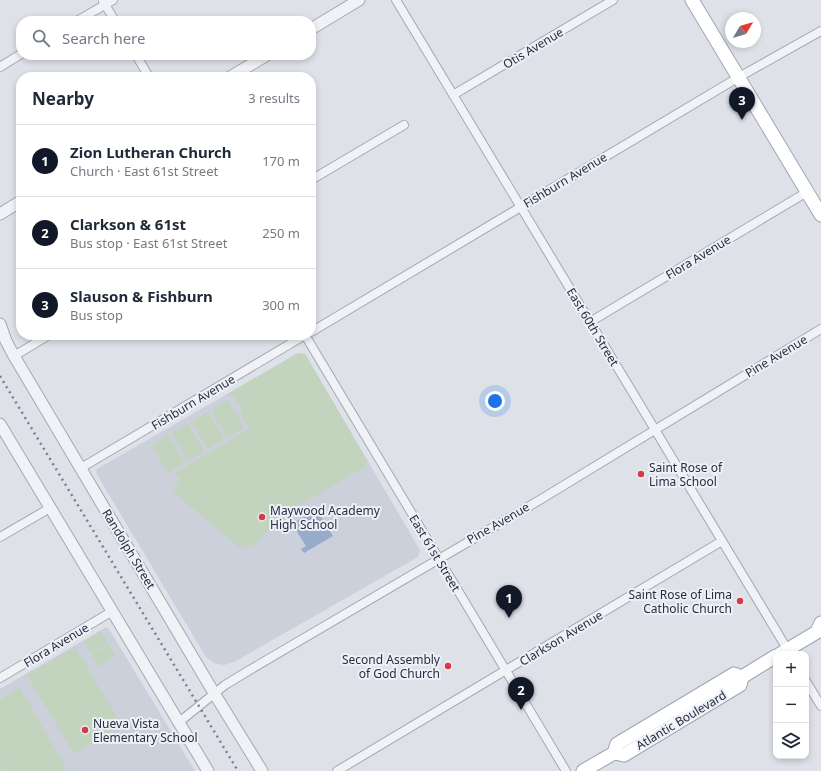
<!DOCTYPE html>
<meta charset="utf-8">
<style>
:root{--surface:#fff;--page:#f6f6f7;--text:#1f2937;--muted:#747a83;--line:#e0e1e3;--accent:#111827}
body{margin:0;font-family:"Noto Sans",sans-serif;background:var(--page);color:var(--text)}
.controls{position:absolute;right:12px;bottom:12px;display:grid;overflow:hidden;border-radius:8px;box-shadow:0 2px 6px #0003}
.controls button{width:36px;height:36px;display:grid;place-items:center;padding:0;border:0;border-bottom:1px solid var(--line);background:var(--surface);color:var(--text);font:20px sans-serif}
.compass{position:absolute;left:725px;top:12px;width:36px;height:36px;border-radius:50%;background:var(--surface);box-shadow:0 2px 6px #0003;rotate:52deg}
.you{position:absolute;left:495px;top:401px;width:14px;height:14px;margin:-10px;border:3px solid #fff;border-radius:50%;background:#1a73e8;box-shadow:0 0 0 6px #1a73e833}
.badge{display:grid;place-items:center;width:26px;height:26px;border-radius:50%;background:var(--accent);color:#fff;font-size:13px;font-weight:700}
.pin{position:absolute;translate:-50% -33px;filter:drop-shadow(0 1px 2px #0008)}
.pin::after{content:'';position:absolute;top:21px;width:14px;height:12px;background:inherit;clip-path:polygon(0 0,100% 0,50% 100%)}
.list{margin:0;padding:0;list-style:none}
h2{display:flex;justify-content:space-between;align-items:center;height:52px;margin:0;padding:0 16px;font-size:17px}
h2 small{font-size:13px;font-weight:400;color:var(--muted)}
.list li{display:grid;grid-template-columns:26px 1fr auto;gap:12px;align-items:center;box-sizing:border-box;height:72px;padding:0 16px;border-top:1px solid var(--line)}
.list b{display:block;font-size:15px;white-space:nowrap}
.list p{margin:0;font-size:13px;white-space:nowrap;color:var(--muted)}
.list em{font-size:13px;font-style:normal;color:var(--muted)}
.icon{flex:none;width:22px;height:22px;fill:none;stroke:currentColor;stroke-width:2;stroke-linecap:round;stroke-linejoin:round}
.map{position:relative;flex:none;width:821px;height:771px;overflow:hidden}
.search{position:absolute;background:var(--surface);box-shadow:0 2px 6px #0003;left:16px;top:16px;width:300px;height:44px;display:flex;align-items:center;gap:10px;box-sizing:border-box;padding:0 14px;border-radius:16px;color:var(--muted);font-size:15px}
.panel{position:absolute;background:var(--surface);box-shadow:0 2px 6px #0003;left:16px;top:72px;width:300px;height:268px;border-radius:16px}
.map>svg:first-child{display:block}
.built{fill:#ccd0db}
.green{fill:#c2d3be}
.water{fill:#97accb}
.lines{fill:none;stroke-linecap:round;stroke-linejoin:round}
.minor-casing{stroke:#a3a8b2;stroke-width:10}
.tertiary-casing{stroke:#a3a8b2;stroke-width:13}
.primary-casing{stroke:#9da4b5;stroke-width:15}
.minor{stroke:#f1f2f6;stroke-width:8}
.tertiary{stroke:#f1f2f6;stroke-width:11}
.primary{stroke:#fff;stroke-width:13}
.rail{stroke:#767f93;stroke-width:2.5;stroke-dasharray:2 4;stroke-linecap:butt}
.poi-dot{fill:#d53b47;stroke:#edf0f6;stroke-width:1.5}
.labels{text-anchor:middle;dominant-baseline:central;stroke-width:4;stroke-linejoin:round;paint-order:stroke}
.street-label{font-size:12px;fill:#262e40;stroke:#edf0f6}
.poi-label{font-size:12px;fill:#262e40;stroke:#edf0f6;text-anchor:start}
</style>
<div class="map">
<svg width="821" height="771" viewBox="0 0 821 771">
<rect width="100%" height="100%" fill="#dee1e8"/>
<g class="built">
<path d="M298,353L305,354L420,550L418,557L234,662L224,665L214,663L206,657L96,473L97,469Z"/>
<path d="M106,627L109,629L195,771H0V689Z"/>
</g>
<g class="green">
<path d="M298,353L305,354L368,462L365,464L366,466L302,504L301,502L297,504L298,507C281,517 268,527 256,545H248L240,548L172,491L180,479L175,473L249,429L240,414L243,412L233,395L230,397L228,394Z"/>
<path d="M228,400L244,428L227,438L211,410Z"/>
<path d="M208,412L224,439L208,449L191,422Z"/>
<path d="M188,424L204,451L188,461L172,433Z"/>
<path d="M168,435L185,463L168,473L152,445Z"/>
<path d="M101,631L108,642L91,653L84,642Z"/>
<path d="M109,644L116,656L98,667L91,655Z"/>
<path d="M75,647L122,726L74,754L27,675Z"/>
<path d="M20,688L67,769L64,771H3L0,765V700Z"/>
</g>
<path class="water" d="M316,509L333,536L304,553L301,549L306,546L292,524Z"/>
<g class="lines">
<defs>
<g id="minor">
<path d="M396,0L789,652"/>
<path d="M103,1L115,21"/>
<path d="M77,21L113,0"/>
<path d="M136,55L149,77"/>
<path d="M0,67L21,54"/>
<path d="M453,95L613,0"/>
<path d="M311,180L404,125"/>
<path d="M590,322L807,192"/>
<path d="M311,332L739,77L821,31"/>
<path d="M14,356L49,335"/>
<path d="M81,468L305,335L566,771"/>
<path d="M0,537L50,508"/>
<path d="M0,678L111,612"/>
<path d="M806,681L821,706"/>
<path d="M178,723L225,685L248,671L538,501L821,329"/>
<path d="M337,771L722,541"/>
</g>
<g id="tertiary">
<path d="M311,29L359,0"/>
<path d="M230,77L267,55"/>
<path d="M0,214L21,201"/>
<path d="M0,324L6,341L14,356L214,693L262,771"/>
<path d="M0,424L208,771"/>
</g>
<g id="primary">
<path d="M692,0L821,215"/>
<path d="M780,654L817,632L821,623"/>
<path d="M614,753L624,755L740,685L742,677L776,656"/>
<path d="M583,771L614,753L617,744L734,674L742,677"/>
</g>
</defs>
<use href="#minor" class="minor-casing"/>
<use href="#tertiary" class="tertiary-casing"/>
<use href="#primary" class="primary-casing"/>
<use href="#minor" class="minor"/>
<use href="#tertiary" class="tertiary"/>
<use href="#primary" class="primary"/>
<path class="rail" d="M0,376L238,771"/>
</g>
<g class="poi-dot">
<circle cx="641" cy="474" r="4"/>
<circle cx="262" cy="517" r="4"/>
<circle cx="740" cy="601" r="4"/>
<circle cx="448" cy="666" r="4"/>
<circle cx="85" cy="730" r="4"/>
</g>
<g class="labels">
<g class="street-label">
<text transform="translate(533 48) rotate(-31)">Otis Avenue</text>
<text transform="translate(565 180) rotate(-31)">Fishburn Avenue</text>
<text transform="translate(698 257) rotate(-31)">Flora Avenue</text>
<text transform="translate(593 327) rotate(59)">East 60th Street</text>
<text transform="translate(776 356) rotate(-31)">Pine Avenue</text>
<text transform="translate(193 402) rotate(-31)">Fishburn Avenue</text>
<text transform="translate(498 523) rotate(-30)">Pine Avenue</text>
<text transform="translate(129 549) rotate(59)">Randolph Street</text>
<text transform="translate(435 553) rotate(59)">East 61st Street</text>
<text transform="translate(561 638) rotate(-31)">Clarkson Avenue</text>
<text transform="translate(56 645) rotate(-31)">Flora Avenue</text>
<text transform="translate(681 720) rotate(-31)">Atlantic Boulevard</text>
</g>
<g class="poi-label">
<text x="649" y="467">Saint Rose of<tspan x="649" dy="14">Lima School</tspan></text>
<text x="270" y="510">Maywood Academy<tspan x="270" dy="14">High School</tspan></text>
<text x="732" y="594" text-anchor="end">Saint Rose of Lima<tspan x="732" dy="14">Catholic Church</tspan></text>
<text x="440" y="659" text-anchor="end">Second Assembly<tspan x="440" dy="14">of God Church</tspan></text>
<text x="93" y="723">Nueva Vista<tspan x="93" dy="14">Elementary School</tspan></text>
</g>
</g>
</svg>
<div class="controls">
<button>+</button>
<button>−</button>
<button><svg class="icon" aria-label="layers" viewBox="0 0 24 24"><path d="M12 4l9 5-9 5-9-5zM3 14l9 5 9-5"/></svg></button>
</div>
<svg class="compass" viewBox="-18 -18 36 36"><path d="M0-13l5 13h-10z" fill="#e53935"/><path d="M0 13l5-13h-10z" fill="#747a83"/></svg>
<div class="you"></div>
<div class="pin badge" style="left:509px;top:618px">1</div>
<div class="pin badge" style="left:521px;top:710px">2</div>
<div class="pin badge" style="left:742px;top:120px">3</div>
<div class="search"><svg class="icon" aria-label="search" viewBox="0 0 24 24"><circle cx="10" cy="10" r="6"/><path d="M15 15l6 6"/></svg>Search here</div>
<section class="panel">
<h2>Nearby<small>3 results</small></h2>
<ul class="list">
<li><span class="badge">1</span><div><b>Zion Lutheran Church</b><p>Church · East 61st Street</p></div><em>170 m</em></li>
<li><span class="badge">2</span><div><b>Clarkson &amp; 61st</b><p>Bus stop · East 61st Street</p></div><em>250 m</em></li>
<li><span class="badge">3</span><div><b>Slauson &amp; Fishburn</b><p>Bus stop</p></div><em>300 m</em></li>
</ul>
</section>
</div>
